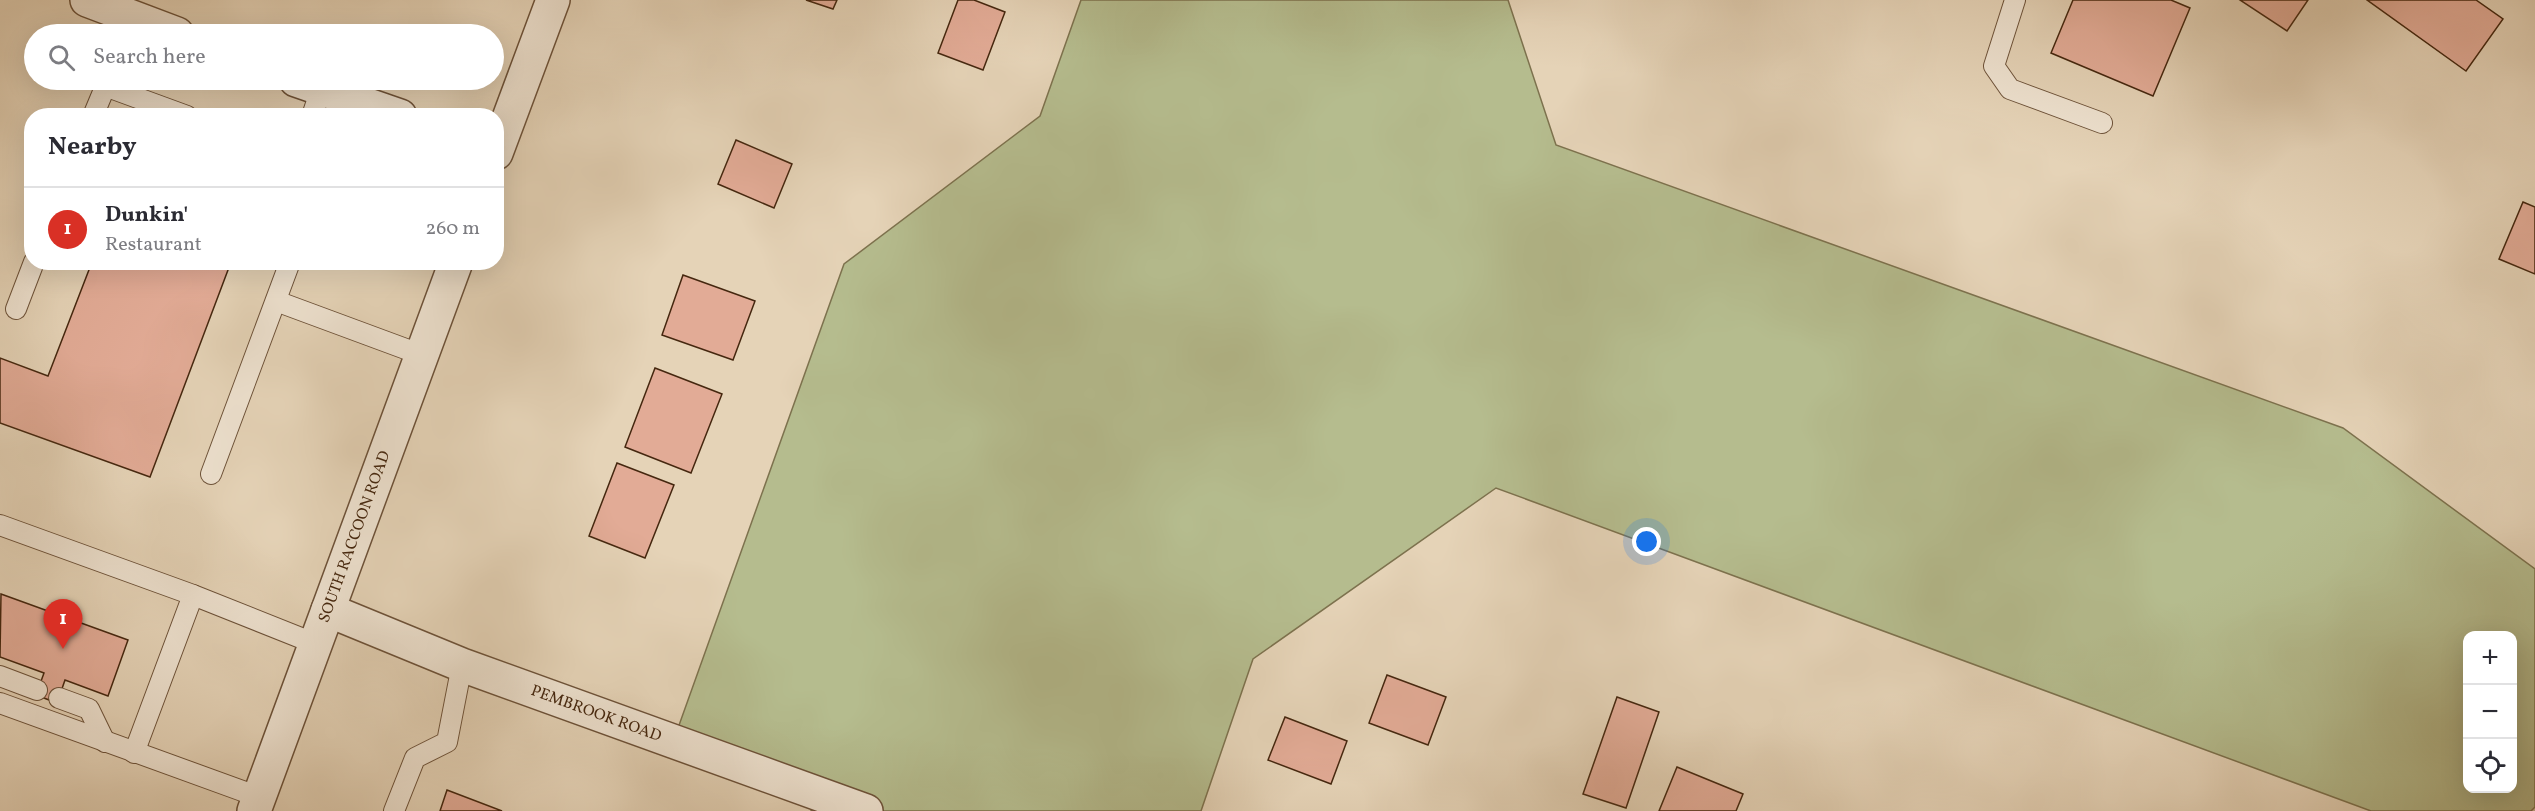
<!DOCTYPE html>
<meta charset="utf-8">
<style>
:root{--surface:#fff;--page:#f2f2f3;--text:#2b2b33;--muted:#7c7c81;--line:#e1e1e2;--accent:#d93025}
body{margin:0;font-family:Vollkorn,serif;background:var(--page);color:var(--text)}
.controls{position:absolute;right:18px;bottom:18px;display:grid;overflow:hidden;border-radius:12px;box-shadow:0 6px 24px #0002}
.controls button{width:54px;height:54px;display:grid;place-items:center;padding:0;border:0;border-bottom:2px solid var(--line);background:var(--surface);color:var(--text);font:30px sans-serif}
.you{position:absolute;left:1647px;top:542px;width:21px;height:21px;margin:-15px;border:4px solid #fff;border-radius:50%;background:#1a73e8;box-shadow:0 0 0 9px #1a73e833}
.badge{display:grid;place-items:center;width:39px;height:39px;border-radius:50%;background:var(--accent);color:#fff;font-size:20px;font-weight:700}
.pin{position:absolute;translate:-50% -50px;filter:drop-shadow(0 2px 3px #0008)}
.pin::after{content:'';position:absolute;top:32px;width:21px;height:18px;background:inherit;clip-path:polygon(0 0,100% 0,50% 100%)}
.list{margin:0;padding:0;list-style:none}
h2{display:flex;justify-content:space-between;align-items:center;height:78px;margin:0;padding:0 24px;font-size:26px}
h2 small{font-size:20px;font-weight:400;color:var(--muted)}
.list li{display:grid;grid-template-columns:39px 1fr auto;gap:18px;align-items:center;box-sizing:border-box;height:84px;padding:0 24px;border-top:2px solid var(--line)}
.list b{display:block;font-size:22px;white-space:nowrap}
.list p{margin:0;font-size:20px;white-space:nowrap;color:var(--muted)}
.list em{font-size:20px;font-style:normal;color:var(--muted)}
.icon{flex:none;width:33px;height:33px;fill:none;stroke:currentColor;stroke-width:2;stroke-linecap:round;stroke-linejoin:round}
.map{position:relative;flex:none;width:2535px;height:811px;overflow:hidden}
.search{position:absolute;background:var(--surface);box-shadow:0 6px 24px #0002;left:24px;top:24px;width:480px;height:66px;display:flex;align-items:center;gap:15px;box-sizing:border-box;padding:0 21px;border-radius:33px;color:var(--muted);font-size:22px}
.panel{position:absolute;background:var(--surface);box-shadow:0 6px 24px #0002;left:24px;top:108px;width:480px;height:162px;border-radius:24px}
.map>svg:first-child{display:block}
.green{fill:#b5bc8e;stroke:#7d724e;stroke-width:1.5;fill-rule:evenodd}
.building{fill:#e2ab96;stroke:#45270f;stroke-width:1.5}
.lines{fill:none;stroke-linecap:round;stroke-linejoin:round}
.service-casing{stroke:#6d5239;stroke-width:22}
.minor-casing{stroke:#6d5239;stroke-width:36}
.tertiary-casing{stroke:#6d5239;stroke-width:36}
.service{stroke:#eee2d0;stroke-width:20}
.minor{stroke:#eee2d0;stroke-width:33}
.tertiary{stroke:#eee2d0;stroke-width:33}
.labels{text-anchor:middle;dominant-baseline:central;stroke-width:6;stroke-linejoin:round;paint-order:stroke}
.street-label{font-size:16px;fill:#45270f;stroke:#eee2d0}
</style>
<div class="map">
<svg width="2535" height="811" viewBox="0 0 2535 811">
<rect width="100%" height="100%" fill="#e5d3b7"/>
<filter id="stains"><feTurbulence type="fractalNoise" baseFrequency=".00333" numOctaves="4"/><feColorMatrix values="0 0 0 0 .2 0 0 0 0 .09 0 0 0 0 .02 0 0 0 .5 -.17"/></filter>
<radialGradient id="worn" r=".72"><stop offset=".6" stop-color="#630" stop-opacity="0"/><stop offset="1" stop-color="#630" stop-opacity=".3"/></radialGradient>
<path class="green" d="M1081,0H1508L1556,145L2343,428L2535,569V807L2531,811H2371L1496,488L1253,659L1201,811H811L818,794L673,742L844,264L1040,116ZM2468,636H2512V788H2468Z"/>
<g class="building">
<path d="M806,0H837L833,9Z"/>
<path d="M958,0H974L1005,12L983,70L938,53Z"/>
<path d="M2073,0H2171L2190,8L2153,96L2051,53Z"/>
<path d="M2240,0H2308L2287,31Z"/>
<path d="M2367,0H2476L2503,19L2466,71Z"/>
<path d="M736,140L792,164L774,208L718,184Z"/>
<path d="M2523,202L2535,207V274L2499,259Z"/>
<path d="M92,262H231L150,477L0,423V358L48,376Z"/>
<path d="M683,275L755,301L733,360L662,335Z"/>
<path d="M655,368L722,394L691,473L625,447Z"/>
<path d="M617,463L674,485L645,558L589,536Z"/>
<path d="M1,594L128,640L108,696L65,680L57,703L36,695L44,673L0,657Z"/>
<path d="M1387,675L1446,697L1428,745L1369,723Z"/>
<path d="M1617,697L1659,712L1626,808L1583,794Z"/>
<path d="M1285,717L1347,741L1331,784L1268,760Z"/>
<path d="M1677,767L1743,794L1736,811H1659Z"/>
<path d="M447,790L502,811H440Z"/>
</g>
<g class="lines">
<defs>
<g id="service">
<path d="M2015,0L1994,66L2010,89L2102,123"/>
<path d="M105,86L187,116"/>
<path d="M93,116L108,80"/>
<path d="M312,116L321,89"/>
<path d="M276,301L422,355"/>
<path d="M16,309L34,262"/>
<path d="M211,474L290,262"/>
<path d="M0,525L193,595L316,644"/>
<path d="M0,676L37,690"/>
<path d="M59,698L89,709L105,742"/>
<path d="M0,703L259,797"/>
<path d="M134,753L193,595"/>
<path d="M394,811L415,758L447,742L462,665"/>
</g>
<g id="minor">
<path d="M87,0L177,34"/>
<path d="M296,80L400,116"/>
<path d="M328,610L462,665L866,811"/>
</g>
<g id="tertiary">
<path d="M496,153L553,0"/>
<path d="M254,811L456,262"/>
</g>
</defs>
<use href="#service" class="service-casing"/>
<use href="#minor" class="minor-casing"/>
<use href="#tertiary" class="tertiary-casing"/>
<use href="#service" class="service"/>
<use href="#minor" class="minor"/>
<use href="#tertiary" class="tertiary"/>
</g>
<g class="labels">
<g class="street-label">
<text transform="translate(355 537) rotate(-70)">SOUTH RACCOON ROAD</text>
<text transform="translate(596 714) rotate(20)">PEMBROOK ROAD</text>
</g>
</g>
<rect width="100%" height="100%" filter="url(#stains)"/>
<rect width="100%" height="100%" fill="url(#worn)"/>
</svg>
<div class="controls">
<button>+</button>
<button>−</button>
<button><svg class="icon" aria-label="locate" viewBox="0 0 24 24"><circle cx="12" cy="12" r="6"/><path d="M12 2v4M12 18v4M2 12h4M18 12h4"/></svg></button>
</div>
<div class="you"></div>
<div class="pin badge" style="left:63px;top:649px">1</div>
<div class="search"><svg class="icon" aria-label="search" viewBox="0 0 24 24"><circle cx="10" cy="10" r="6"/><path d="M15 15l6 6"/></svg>Search here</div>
<section class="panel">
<h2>Nearby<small></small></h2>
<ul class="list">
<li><span class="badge">1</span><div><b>Dunkin'</b><p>Restaurant</p></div><em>260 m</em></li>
</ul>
</section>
</div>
